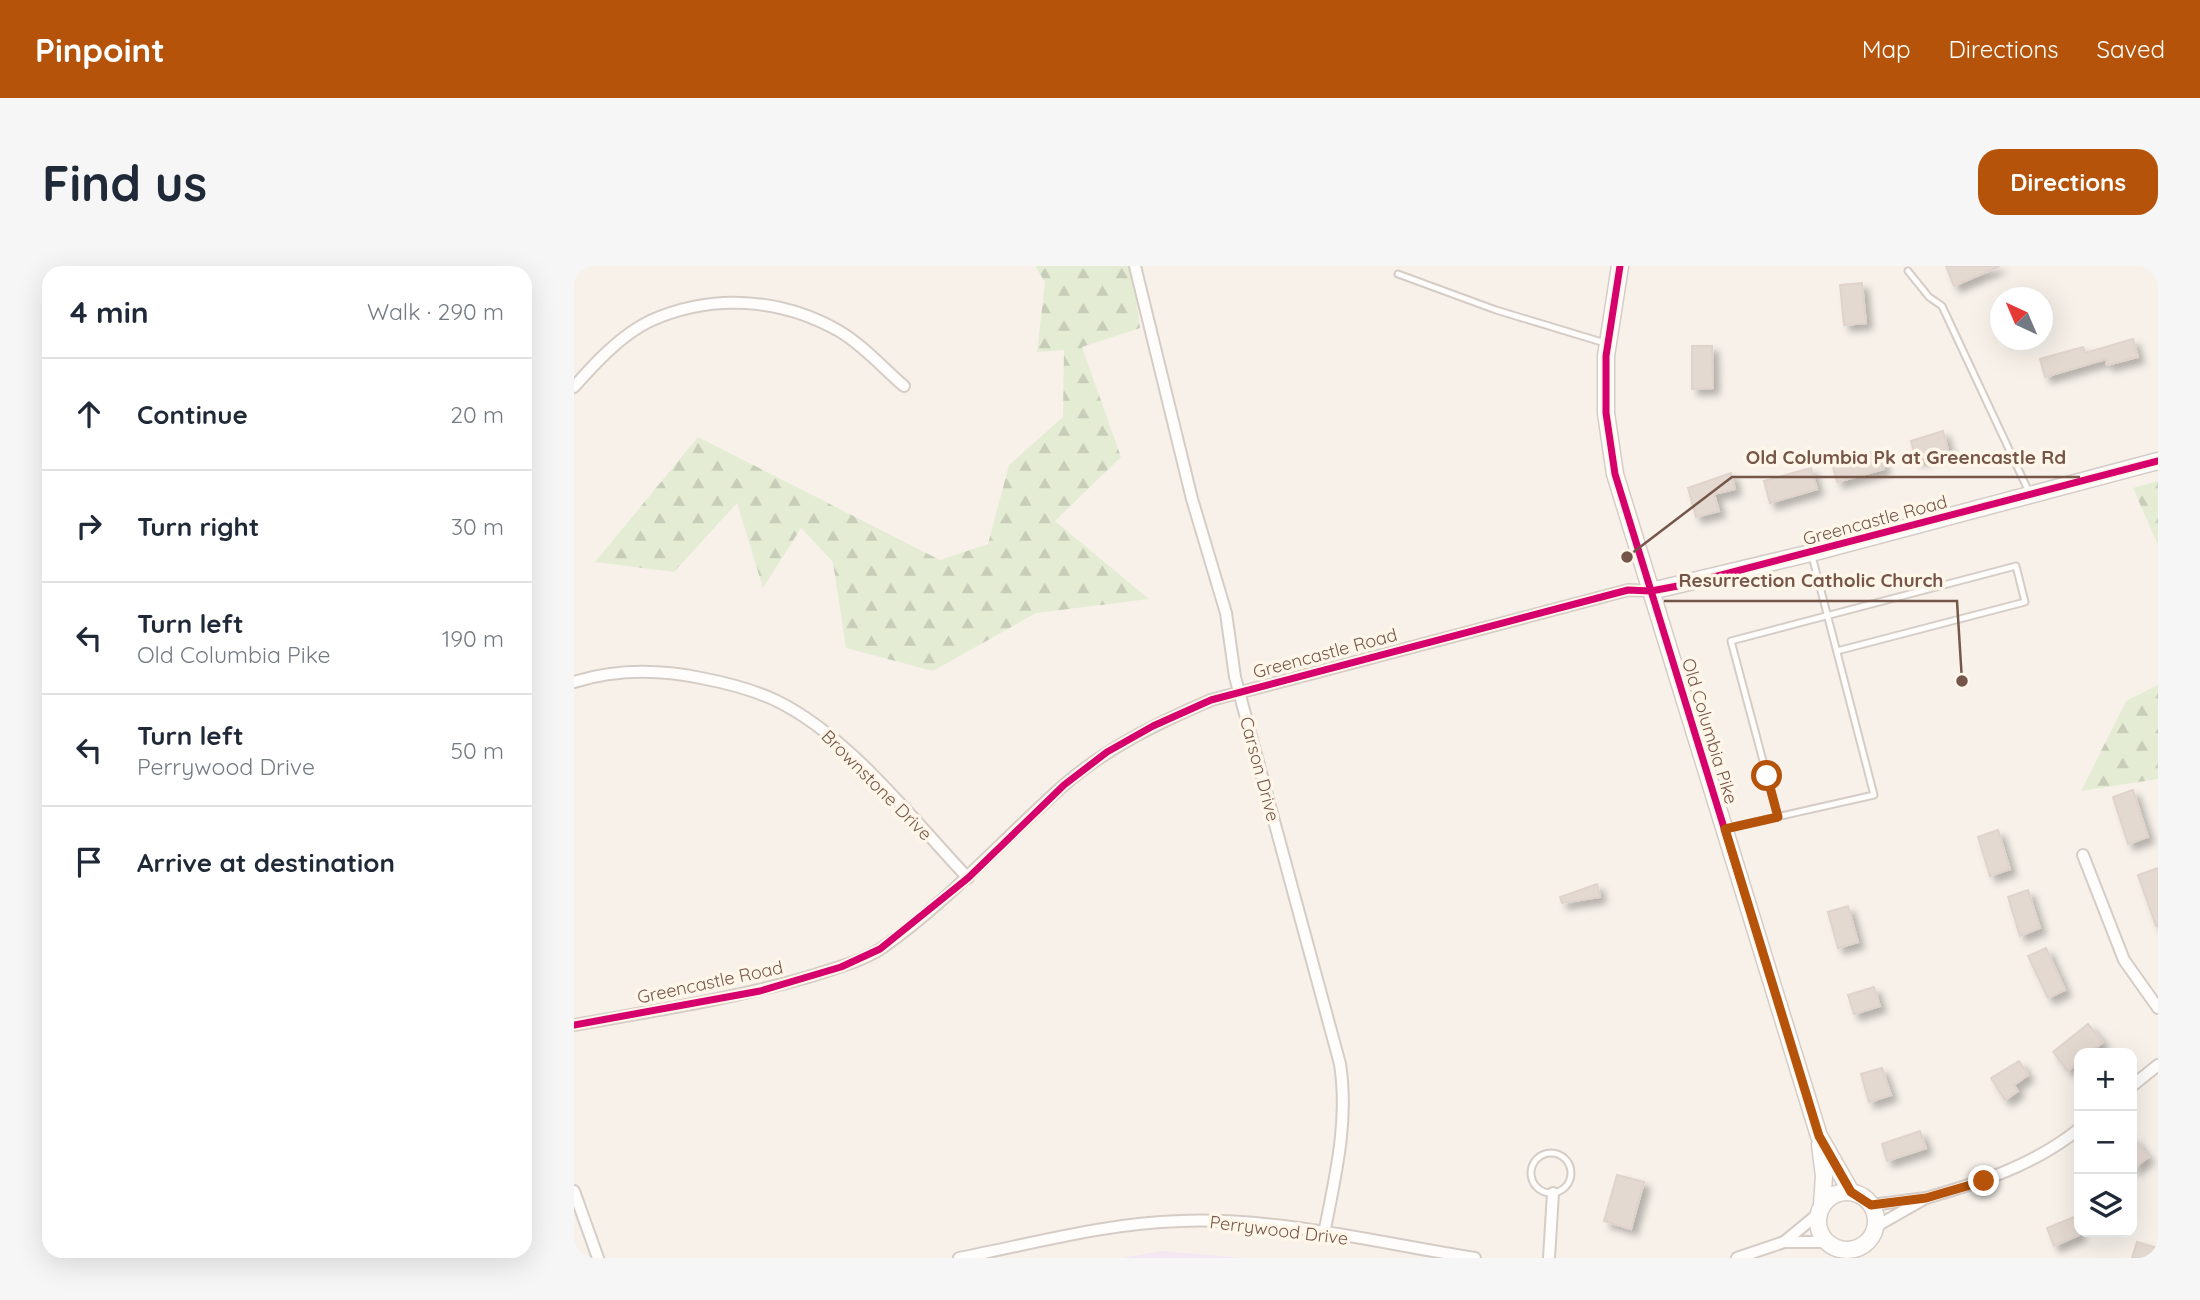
<!DOCTYPE html>
<meta charset="utf-8">
<style>
:root{--surface:#fff;--page:#f6f6f7;--text:#1f2937;--muted:#747a83;--line:#e0e1e3;--accent:#b45309}
body{margin:0;font-family:Quicksand,sans-serif;background:var(--page);color:var(--text)}
.controls{position:absolute;right:21px;bottom:21px;display:grid;overflow:hidden;border-radius:14px;box-shadow:0 7px 28px #0002}
.controls button{width:63px;height:63px;display:grid;place-items:center;padding:0;border:0;border-bottom:2px solid var(--line);background:var(--surface);color:var(--text);font:35px sans-serif}
.compass{position:absolute;left:1416px;top:21px;width:63px;height:63px;border-radius:50%;background:var(--surface);box-shadow:0 7px 28px #0002;rotate:316deg}
.stop{position:absolute;width:21px;height:21px;margin:-16px;border:5px solid #b45309;border-radius:50%;background:#fff}
.stop.end{background:#b45309;border-color:#fff;box-shadow:0 2px 7px #0008}
.list{margin:0;padding:0;list-style:none}
h2{display:flex;justify-content:space-between;align-items:center;height:91px;margin:0;padding:0 28px;font-size:30px}
h2 small{font-size:23px;font-weight:400;color:var(--muted)}
.list li{display:grid;grid-template-columns:46px 1fr auto;gap:21px;align-items:center;box-sizing:border-box;height:112px;padding:0 28px;border-top:2px solid var(--line)}
.list b{display:block;font-size:26px;white-space:nowrap}
.list p{margin:0;font-size:23px;white-space:nowrap;color:var(--muted)}
.list em{font-size:23px;font-style:normal;color:var(--muted)}
.icon{flex:none;width:38px;height:38px;fill:none;stroke:currentColor;stroke-width:2;stroke-linecap:round;stroke-linejoin:round}
.map{position:relative;flex:none;width:1584px;height:992px;overflow:hidden;border-radius:21px}
header{display:flex;align-items:center;gap:42px;box-sizing:border-box;height:98px;padding:0 35px;background:var(--accent);color:#fff}
header strong{font-size:33px}
nav{display:flex;gap:38px;margin-inline-start:auto;font-size:24px}
.intro{display:flex;align-items:center;justify-content:space-between;box-sizing:border-box;height:168px;padding:0 42px}
h1{margin:0;font-size:49px}
.button{padding:18px 32px;border-radius:21px;background:var(--accent);color:#fff;font-size:24px;font-weight:700}
main{display:flex;gap:42px;padding:0 42px}
aside{flex:1;background:var(--surface);border-radius:21px;box-shadow:0 7px 28px #0002}
.map>svg:first-child{display:block}
.education{fill:#f3e8f2}
.forest{fill:url(#forest-firs)}
.building{fill:#e4d9d1;stroke:#e0d3cc;stroke-width:2;filter:url(#shadow)}
.lines{fill:none;stroke-linecap:round;stroke-linejoin:round}
.lane-casing{stroke:#d6ccc6;stroke-width:9}
.street-casing{stroke:#d6ccc6;stroke-width:14}
.secondary-casing{stroke:#d6ccc6;stroke-width:19}
.lane{stroke:#fefdfc;stroke-width:5}
.street{stroke:#fefdfc;stroke-width:10}
.secondary{stroke:#fefdfc;stroke-width:16}
.cycleway-casing{stroke:#fff6ea;stroke-width:11}
.cycleway{stroke:#d6006c;stroke-width:7}
.route{stroke:#b45309;stroke-width:9}
.labels{text-anchor:middle;dominant-baseline:central;stroke-width:7;stroke-linejoin:round;paint-order:stroke}
.street-label{font-size:18px;fill:#755649;stroke:#fff6ea}
.leader{fill:none;stroke:#755649;stroke-width:2.5}
.callout-dot{fill:#755649;stroke:#fff6ea;stroke-width:2.5}
.callout-label{font-size:19px;text-anchor:middle;font-weight:bold;fill:#755649;stroke:#fff6ea;stroke-width:7;stroke-linejoin:round;paint-order:stroke}
</style>
<header>
<strong>Pinpoint</strong>
<nav><a>Map</a><a>Directions</a><a>Saved</a></nav>
</header>
<div class="intro"><h1>Find us</h1><a class="button">Directions</a></div>
<main>
<aside>
<h2>4 min<small>Walk · 290 m</small></h2>
<ul class="list">
<li><svg class="icon" aria-label="ahead" viewBox="0 0 24 24"><path d="M12 20V5M6 11l6-6 6 6"/></svg><div><b>Continue</b></div><em>20 m</em></li>
<li><svg class="icon" aria-label="right" viewBox="0 0 24 24"><path d="M7 20v-9h11M14 6l5 5-5 5"/></svg><div><b>Turn right</b></div><em>30 m</em></li>
<li><svg class="icon" aria-label="left" viewBox="0 0 24 24"><path d="M17 20v-9H6M10 6l-5 5 5 5"/></svg><div><b>Turn left</b><p>Old Columbia Pike</p></div><em>190 m</em></li>
<li><svg class="icon" aria-label="left" viewBox="0 0 24 24"><path d="M17 20v-9H6M10 6l-5 5 5 5"/></svg><div><b>Turn left</b><p>Perrywood Drive</p></div><em>50 m</em></li>
<li><svg class="icon" aria-label="arrive" viewBox="0 0 24 24"><path d="M6 21V4h12l-3 4 3 4H6"/></svg><div><b>Arrive at destination</b></div></li>
</ul>
</aside>
<div class="map">
<svg width="1584" height="992" viewBox="0 0 1584 992">
<defs>
<pattern id="forest-firs" width="22" height="20" patternUnits="userSpaceOnUse" patternTransform="scale(1.75)"><rect width="22" height="20" fill="#e4edd4"/><path d="M5 1l3.5 6h-7zM16 11l3.5 6h-7z" fill="#c7cdb8"/></pattern>
<filter id="shadow"><feDropShadow dx="6" dy="6" stdDeviation="3.5" flood-color="#0004"/></filter>
</defs>
<rect width="100%" height="100%" fill="#f7f1ea"/>
<path class="education" d="M588,985L669,992H548Z"/>
<g class="forest">
<path d="M461,0H558L566,62L508,81L547,191L481,255L575,333L462,347L359,405L272,382L259,296L227,262L189,322L163,237L100,306L21,296L124,171L366,294L414,278L435,199L489,151L490,84L463,86L471,16Z"/>
<path d="M1584,215V279L1559,222Z"/>
<path d="M1584,419V513L1507,525L1552,435Z"/>
</g>
<g class="building">
<path d="M1372,0H1426L1380,20Z"/>
<path d="M1288,17L1292,57L1270,59L1266,19Z"/>
<path d="M1559,73L1564,91L1533,99L1532,93L1471,111L1466,93L1509,81L1511,87Z"/>
<path d="M1118,80H1138L1139,122L1118,123Z"/>
<path d="M1369,165L1374,184L1342,194L1337,175Z"/>
<path d="M1305,184L1310,203L1263,216L1258,197Z"/>
<path d="M1237,202L1243,223L1196,237L1190,215Z"/>
<path d="M1157,207L1161,223L1140,228L1145,245L1122,251L1114,222Z"/>
<path d="M1559,524L1574,571L1554,578L1539,531Z"/>
<path d="M1424,564L1436,603L1416,610L1404,571Z"/>
<path d="M1584,602V660H1582L1564,609Z"/>
<path d="M1023,618L1026,631L988,637L986,631Z"/>
<path d="M1454,624L1466,662L1446,670L1434,631Z"/>
<path d="M1274,640L1284,676L1264,682L1254,646Z"/>
<path d="M1472,682L1491,724L1474,732L1454,690Z"/>
<path d="M1300,721L1306,740L1280,748L1274,729Z"/>
<path d="M1514,758L1529,776L1515,787H1505V795L1494,805L1479,786Z"/>
<path d="M1445,795L1454,809L1440,819L1444,825L1431,834L1417,812Z"/>
<path d="M1308,802L1317,829L1295,836L1287,808Z"/>
<path d="M1346,865L1352,882L1313,895L1308,878Z"/>
<path d="M1558,870L1574,891L1558,904Z"/>
<path d="M1043,909L1070,916L1057,963L1030,955Z"/>
<path d="M1505,949V969L1480,980L1473,962Z"/>
<path d="M1563,976L1583,982L1580,992H1558Z"/>
</g>
<g class="lines">
<defs>
<g id="lane">
<path d="M1334,5L1355,31L1368,40L1455,226"/>
<path d="M824,8L922,44L1031,77"/>
<path d="M1204,551L1157,375L1442,300L1451,336L1263,385"/>
<path d="M1154,562L1300,529L1238,290"/>
<circle cx="977" cy="907" r="20"/>
</g>
<g id="street">
<path d="M561,0L618,233L652,347L661,411L766,798C775,856 761,911 750,968"/>
<path d="M0,121C21,97 47,69 76,55C138,27 207,32 265,65C289,79 310,103 330,120"/>
<path d="M0,416C42,403 83,403 127,412C153,417 178,423 203,435C276,471 338,553 394,612"/>
<path d="M1509,589L1550,694L1584,742"/>
<path d="M0,759C78,745 158,733 234,711C258,703 287,696 308,682C375,635 429,573 490,519C534,481 584,457 637,434L1054,324L1077,325"/>
<path d="M1558,820L1584,799"/>
<path d="M0,925L24,992"/>
<path d="M1352,932C1408,916 1460,899 1505,863"/>
<path d="M1297,939L1352,932L1301,961"/>
<path d="M1244,948L1210,976H1253"/>
<path d="M385,992C457,978 532,957 606,955C704,951 804,977 901,992"/>
<path d="M975,992L979,927"/>
<path d="M1163,992L1210,976"/>
</g>
<g id="secondary">
<path d="M1046,0L1032,90V147L1041,208L1245,870L1277,926"/>
<path d="M1077,325L1237,287L1584,195"/>
<path d="M1246,879L1250,910L1248,939"/>
<circle cx="1273" cy="955" r="29"/>
</g>
</defs>
<use href="#lane" class="lane-casing"/>
<use href="#street" class="street-casing"/>
<use href="#secondary" class="secondary-casing"/>
<use href="#lane" class="lane"/>
<use href="#street" class="street"/>
<use href="#secondary" class="secondary"/>
<defs>
<g id="cycleway">
<path d="M1046,0L1032,90V147L1041,208L1245,870L1277,926"/>
<path d="M0,759L186,725L267,701L306,683L394,612L490,519L533,486L579,460L637,434L1054,324L1077,325L1109,319L1584,195"/>
</g>
</defs>
<use href="#cycleway" class="cycleway-casing"/>
<use href="#cycleway" class="cycleway"/>
</g>
<g class="lines">
<path class="route" d="M1193,510L1204,551L1151,563L1245,870L1277,926L1297,939L1352,932L1410,915"/>
</g>
<g class="labels">
<g class="street-label">
<text transform="translate(1301 254) rotate(-15)">Greencastle Road</text>
<text transform="translate(751 387) rotate(-15)">Greencastle Road</text>
<text transform="translate(1136 465) rotate(73)">Old Columbia Pike</text>
<text transform="translate(686 503) rotate(75)">Carson Drive</text>
<text transform="translate(303 519) rotate(45)">Brownstone Drive</text>
<text transform="translate(136 716) rotate(-12)">Greencastle Road</text>
<text transform="translate(705 964) rotate(7)">Perrywood Drive</text>
</g>
</g>
<path class="leader" d="M1053 291L1158 211H1506M1388 415L1383 335H1090"/>
<g class="callout-dot">
<circle cx="1053" cy="291" r="7"/>
<circle cx="1388" cy="415" r="7"/>
</g>
<g class="callout-label">
<text x="1332" y="198">Old Columbia Pk at Greencastle Rd</text>
<text x="1237" y="321">Resurrection Catholic Church</text>
</g>
</svg>
<div class="controls">
<button>+</button>
<button>−</button>
<button><svg class="icon" aria-label="layers" viewBox="0 0 24 24"><path d="M12 4l9 5-9 5-9-5zM3 14l9 5 9-5"/></svg></button>
</div>
<svg class="compass" viewBox="-18 -18 36 36"><path d="M0-13l5 13h-10z" fill="#e53935"/><path d="M0 13l5-13h-10z" fill="#747a83"/></svg>
<div class="stop" style="left:1193px;top:510px"></div>
<div class="stop end" style="left:1410px;top:915px"></div>
</div>
</main>
